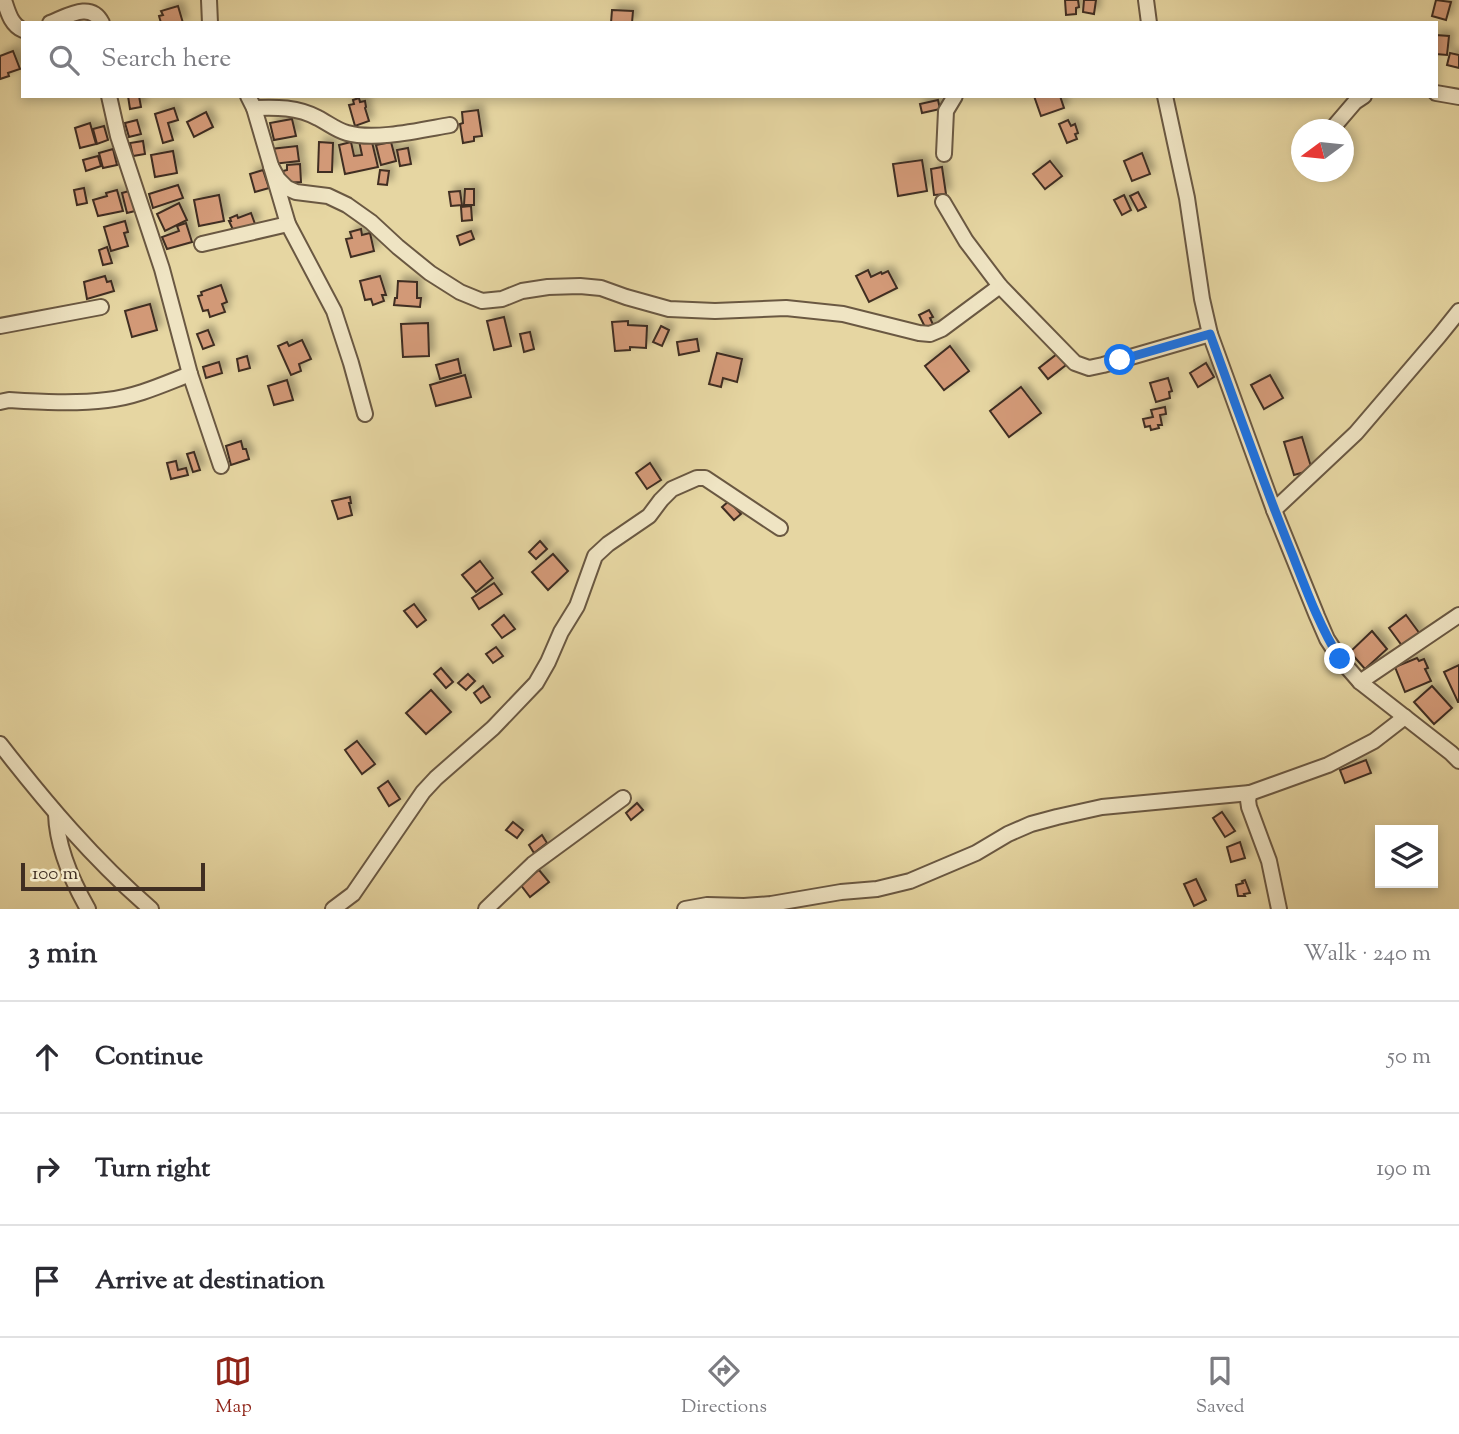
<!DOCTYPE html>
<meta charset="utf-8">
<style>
:root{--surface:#fff;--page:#f2f2f3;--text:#2b2b33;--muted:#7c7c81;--line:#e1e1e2;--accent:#8f2418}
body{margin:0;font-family:"Sorts Mill Goudy",serif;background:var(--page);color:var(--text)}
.controls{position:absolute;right:21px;bottom:21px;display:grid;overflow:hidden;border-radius:0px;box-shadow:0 4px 10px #0003}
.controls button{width:63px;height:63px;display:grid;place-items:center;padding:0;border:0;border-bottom:2px solid var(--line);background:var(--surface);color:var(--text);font:35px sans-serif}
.compass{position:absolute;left:1291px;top:119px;width:63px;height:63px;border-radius:50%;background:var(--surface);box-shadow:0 4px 10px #0003;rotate:255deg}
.scale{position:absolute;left:21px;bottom:18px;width:184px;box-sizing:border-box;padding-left:7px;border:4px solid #402e22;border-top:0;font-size:19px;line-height:24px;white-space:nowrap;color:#402e22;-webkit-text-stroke:5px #efe4c3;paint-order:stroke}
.stop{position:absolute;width:21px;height:21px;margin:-16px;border:5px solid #1a73e8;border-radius:50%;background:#fff}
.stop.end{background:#1a73e8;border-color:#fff;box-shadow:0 2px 7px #0008}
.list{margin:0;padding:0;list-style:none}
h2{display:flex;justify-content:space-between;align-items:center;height:91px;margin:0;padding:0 28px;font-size:30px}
h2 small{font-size:23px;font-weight:400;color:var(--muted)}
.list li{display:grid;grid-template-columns:46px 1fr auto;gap:21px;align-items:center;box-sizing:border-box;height:112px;padding:0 28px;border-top:2px solid var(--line)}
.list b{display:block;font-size:26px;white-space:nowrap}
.list em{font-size:23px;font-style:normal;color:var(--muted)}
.icon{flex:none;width:38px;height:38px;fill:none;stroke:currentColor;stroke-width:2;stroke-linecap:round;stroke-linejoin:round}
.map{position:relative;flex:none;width:1459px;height:909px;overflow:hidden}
.search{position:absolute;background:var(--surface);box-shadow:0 4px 10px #0003;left:21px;right:21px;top:21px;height:77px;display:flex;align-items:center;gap:18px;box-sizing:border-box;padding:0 24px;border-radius:0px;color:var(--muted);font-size:26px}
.sheet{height:427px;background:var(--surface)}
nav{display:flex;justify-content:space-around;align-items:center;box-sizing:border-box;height:98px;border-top:2px solid var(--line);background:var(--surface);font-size:19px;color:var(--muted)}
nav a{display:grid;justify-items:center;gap:4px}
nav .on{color:var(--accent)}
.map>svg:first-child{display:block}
.building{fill:#d29977;stroke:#402e22;stroke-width:2;filter:url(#shadow)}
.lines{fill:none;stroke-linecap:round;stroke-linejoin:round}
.minor-casing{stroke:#6a5842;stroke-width:18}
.minor{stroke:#efe4c3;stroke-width:14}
.route{stroke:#1a73e8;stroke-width:9}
</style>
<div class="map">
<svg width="1459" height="909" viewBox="0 0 1459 909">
<defs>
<filter id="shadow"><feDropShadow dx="5" dy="-5" stdDeviation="3.5" flood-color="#0004"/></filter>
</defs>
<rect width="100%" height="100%" fill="#e6d6a2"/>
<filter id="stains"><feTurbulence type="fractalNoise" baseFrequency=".00286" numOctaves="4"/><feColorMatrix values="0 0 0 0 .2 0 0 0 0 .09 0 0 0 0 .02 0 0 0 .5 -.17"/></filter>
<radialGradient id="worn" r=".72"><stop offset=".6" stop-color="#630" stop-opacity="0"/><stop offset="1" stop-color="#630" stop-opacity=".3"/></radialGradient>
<g class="building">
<path d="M1065,0H1078L1079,7L1076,8V14L1066,15Z"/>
<path d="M1084,0H1096L1094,14L1083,12Z"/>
<path d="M1436,0L1451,2L1446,20L1432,16Z"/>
<path d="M178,6L183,23H161L159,16L163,15L161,11Z"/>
<path d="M612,10L633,11L632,23H611Z"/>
<path d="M1436,35L1449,36L1447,55L1436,54Z"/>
<path d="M13,51L20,69L8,73L9,76L0,79V56Z"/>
<path d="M1450,53L1459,55V68L1447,65Z"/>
<path d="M128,96H139L141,107L130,109Z"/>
<path d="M1034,96H1060L1064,108L1041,116Z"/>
<path d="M359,98L360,102L365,101L366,107L365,108L369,121L355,126L349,105L354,104L353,100Z"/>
<path d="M938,100L940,109L922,113L920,104Z"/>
<path d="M174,108L178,120L168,123L173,140L163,143L155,114Z"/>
<path d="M478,110L482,136L474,137V141L463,143L460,124L463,123L462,112Z"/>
<path d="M206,112L213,127L194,137L187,122Z"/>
<path d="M292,119L296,136L274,140L270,123Z"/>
<path d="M137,120L141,134L129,137L125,123Z"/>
<path d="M1068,120L1071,126L1075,124L1078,133L1075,134L1077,139L1067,143L1059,124Z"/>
<path d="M90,123L96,144L80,148L75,128Z"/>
<path d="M104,126L108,140L97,144L93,129Z"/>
<path d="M371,138L378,167L345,174L339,145L351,142L354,156L362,155L359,141Z"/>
<path d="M143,141L145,154L133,156L130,143Z"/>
<path d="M319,142L333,143L332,172H318Z"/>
<path d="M391,142L396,161L381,165L376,145Z"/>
<path d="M297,146L299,161L273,164L271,149Z"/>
<path d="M408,148L411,164L400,166L397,150Z"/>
<path d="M113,149L117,165L103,168L99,153Z"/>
<path d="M173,151L177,173L155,177L151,155Z"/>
<path d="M1142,153L1150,174L1132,181L1124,161Z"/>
<path d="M98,156L101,166L86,171L83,160Z"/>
<path d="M922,160L927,191L898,196L893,164Z"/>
<path d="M1050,161L1062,176L1045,189L1033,174Z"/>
<path d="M300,164L301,182L284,183L283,171L287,170V165Z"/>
<path d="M942,167L946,194L934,195L931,169Z"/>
<path d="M263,170L269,188L255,192L250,174Z"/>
<path d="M380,170L389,171L387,185L378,184Z"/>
<path d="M178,185L183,198L153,208L149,194Z"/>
<path d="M84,188L87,203L77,205L74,190Z"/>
<path d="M465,189H474V205H464Z"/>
<path d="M117,190L123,211L98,216L93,200L107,196L106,193Z"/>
<path d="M129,191L135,211L127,213L122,193Z"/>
<path d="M460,191L462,205L451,206L449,192Z"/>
<path d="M1138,192L1146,207L1138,211L1130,196Z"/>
<path d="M219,195L224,221L199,226L194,200Z"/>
<path d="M1124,195L1131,210L1122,215L1114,200Z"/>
<path d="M179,203L187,220L165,231L157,214Z"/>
<path d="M471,206L472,220L462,221L461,207Z"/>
<path d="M251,213L255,224L234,232L229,221H231L230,218L237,215L238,218Z"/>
<path d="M125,221L128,232L124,233L128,246L111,251L104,227Z"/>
<path d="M186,223L192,242L167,249L162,237L179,231L177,226Z"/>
<path d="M361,229L362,235L370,233L374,251L351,257L346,239L352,238L350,232Z"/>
<path d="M471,231L474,239L460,245L457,236Z"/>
<path d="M107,247L112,263L103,265L99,250Z"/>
<path d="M868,270L871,277L881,272L882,274L888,271L897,288L869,302L856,276Z"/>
<path d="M105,276L107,282L111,281L114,291L87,299L84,282Z"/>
<path d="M380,276L386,295H382L384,301L373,305L371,299L365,300L360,281Z"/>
<path d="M398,281L417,282V298H421L420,307L394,305L395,298H397Z"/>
<path d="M221,285L227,302L222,304L225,312L210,317L208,310L203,311L198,296L202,295L201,292Z"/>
<path d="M150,304L157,330L132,337L125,311Z"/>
<path d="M929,310L933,317L930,318L937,333L930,337L919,315Z"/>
<path d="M504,317L511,346L494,350L487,321Z"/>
<path d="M628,321V325L647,326L646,348L630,347V350L615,351L612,322Z"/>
<path d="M428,323L429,356L403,357L401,324Z"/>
<path d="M661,326L669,330L662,346L653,342Z"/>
<path d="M208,330L214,345L203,349L197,334Z"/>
<path d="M530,332L534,349L524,352L520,334Z"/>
<path d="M697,339L699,351L679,355L677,342Z"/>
<path d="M302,340L311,359L299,364L301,371L291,375L278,346L287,342L289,346Z"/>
<path d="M950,346L969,371L944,390L925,366Z"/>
<path d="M717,353L742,359L737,382L723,378L721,387L709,384Z"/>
<path d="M1057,354L1066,365L1048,379L1039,368Z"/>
<path d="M247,356L250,368L239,371L237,359Z"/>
<path d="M458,359L461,373L440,379L436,365Z"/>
<path d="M219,362L222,373L206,378L203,367Z"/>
<path d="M1206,363L1214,377L1198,387L1190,373Z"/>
<path d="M465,375L471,397L436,406L430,385Z"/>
<path d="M1270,375L1283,398L1264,409L1251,385Z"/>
<path d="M1168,378L1172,391L1169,392L1170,398L1156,402L1150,383Z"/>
<path d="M287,380L293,400L274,405L268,386Z"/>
<path d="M1021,387L1041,413L1009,437L990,411Z"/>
<path d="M1165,407L1166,414L1160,415L1162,425H1158L1159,428L1151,430L1150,426L1145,427L1143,419L1153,417L1151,410Z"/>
<path d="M1302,437L1312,470L1294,475L1284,442Z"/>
<path d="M241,441L243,449H246L249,459L231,465L226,446Z"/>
<path d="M194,452L200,470L193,472L187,454Z"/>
<path d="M176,461L178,470L186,468L188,475L171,479L167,463Z"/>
<path d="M650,463L661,480L647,489L636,473Z"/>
<path d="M350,497L351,503H349L352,515L338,519L332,501Z"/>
<path d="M729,501L741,514L734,520L722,507Z"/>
<path d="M540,541L547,549L536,559L529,552Z"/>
<path d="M553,554L568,571L548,590L532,572Z"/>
<path d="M480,561L493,578L476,592L462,575Z"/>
<path d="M494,583L502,594L479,609L472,598Z"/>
<path d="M414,604L426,620L417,627L404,611Z"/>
<path d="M504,615L515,629L502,638L492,625Z"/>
<path d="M1406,615L1420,634L1403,647L1389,628Z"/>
<path d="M1372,631L1387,649L1365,669L1350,652Z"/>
<path d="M496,647L503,656L493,663L486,654Z"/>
<path d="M1417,658L1419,661L1424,659L1428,668L1425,669L1431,681L1405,692L1395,667Z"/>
<path d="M1459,665V702H1458L1444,672Z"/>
<path d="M441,668L453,682L446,688L434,674Z"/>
<path d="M468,674L475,681L466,690L458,683Z"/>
<path d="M483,686L490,697L481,703L474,693Z"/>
<path d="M1432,686L1452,708L1434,724L1414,702Z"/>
<path d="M431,690L451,712L426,734L406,713Z"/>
<path d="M357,741L375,764L362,774L345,750Z"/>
<path d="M1366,760L1371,773L1345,783L1340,770Z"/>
<path d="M388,781L400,799L389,806L378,788Z"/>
<path d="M637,803L643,810L631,820L626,813Z"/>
<path d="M1222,812L1235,831L1225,837L1213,818Z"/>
<path d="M513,822L523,830L517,838L506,830Z"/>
<path d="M542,835L547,843L534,853L529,845Z"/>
<path d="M1240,842L1245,858L1231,862L1227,847Z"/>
<path d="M539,870L549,882L530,897L520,884Z"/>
<path d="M1196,879L1206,900L1194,906L1184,884Z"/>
<path d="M1245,880L1250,893L1244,894L1245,896H1238L1236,885L1243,883L1242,881Z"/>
</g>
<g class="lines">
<defs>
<g id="minor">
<path d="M4,0C8,12 11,25 23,30"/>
<path d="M209,0L210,23"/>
<path d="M1146,0L1149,23"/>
<path d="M50,23C68,16 91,1 102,23"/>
<path d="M1436,93L1459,97"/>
<path d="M109,96L118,136L162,269L190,374L221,466"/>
<path d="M248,96L254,108L288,224L334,311L351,363L365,414"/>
<path d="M1165,96L1187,198L1202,299L1210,334L1274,510L1317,616L1327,639L1340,659L1360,682L1451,753L1459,761"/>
<path d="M254,108C276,107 298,107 318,118C328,123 336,130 347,133C375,141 421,130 450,125"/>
<path d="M1331,130L1355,102L1364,96"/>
<path d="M944,154L946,111L955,96"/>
<path d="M271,166L278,179L287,188L296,192L328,196L347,205L371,222L398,247L430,273L460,292L482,301L502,299L522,291L548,287L580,286L601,288L626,297L669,309L715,311L786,308L843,314L919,333L930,334L942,329L1000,286"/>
<path d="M943,202L966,241L1000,286L1075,363L1089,368L1103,365L1210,334"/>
<path d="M202,244L288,224"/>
<path d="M0,326L101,307"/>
<path d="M0,402L9,400C41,402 75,404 107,400C136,397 164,384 190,374"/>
<path d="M1274,510L1356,433L1439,336L1459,311"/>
<path d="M1360,682L1459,615"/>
<path d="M0,744C46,803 94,860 151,909"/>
<path d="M56,814C57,846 72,881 88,909"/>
<path d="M333,909L353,894L423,792L436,778L493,728L536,683L548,662L561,632L577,606L595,556L608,544L649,516L661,500L672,489L697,478H705L780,528"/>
<path d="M486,909L533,864L623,798"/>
<path d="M685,909L707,905L744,906L771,904L841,892L877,889L910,881L976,853L1008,834L1031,824L1057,817L1102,807L1250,793"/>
<path d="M1279,909L1269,861L1249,807L1248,800L1250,793L1328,765L1374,741L1405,717"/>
</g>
</defs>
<use href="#minor" class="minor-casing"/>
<use href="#minor" class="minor"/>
</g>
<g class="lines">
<path class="route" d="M1120,360L1210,334C1237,408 1263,483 1293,556C1307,592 1320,627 1340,659"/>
</g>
<rect width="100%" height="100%" filter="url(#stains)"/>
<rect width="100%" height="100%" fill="url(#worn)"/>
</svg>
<div class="controls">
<button><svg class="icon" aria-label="layers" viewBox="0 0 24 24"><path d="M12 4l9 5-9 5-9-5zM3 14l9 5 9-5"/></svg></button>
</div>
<svg class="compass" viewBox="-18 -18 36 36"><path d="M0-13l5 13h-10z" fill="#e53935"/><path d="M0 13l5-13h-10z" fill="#7c7c81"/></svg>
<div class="scale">100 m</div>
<div class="stop" style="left:1120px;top:360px"></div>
<div class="stop end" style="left:1340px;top:659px"></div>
<div class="search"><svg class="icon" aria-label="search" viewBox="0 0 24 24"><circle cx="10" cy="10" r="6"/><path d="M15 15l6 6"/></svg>Search here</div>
</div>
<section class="sheet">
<h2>3 min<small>Walk · 240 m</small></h2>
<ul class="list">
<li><svg class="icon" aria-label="ahead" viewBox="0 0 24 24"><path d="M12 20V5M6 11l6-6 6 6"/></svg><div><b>Continue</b></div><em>50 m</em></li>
<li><svg class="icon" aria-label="right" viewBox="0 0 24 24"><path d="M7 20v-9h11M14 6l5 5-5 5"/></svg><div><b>Turn right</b></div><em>190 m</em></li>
<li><svg class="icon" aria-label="arrive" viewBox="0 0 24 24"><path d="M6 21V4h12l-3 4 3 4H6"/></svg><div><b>Arrive at destination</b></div></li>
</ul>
</section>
<nav>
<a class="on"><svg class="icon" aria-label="map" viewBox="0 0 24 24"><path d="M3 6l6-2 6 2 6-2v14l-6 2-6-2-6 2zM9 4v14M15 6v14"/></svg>Map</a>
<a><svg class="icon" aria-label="directions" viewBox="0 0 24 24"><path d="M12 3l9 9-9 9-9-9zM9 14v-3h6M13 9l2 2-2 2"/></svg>Directions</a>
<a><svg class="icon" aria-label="saved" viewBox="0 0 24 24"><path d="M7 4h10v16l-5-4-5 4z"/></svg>Saved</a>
</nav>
